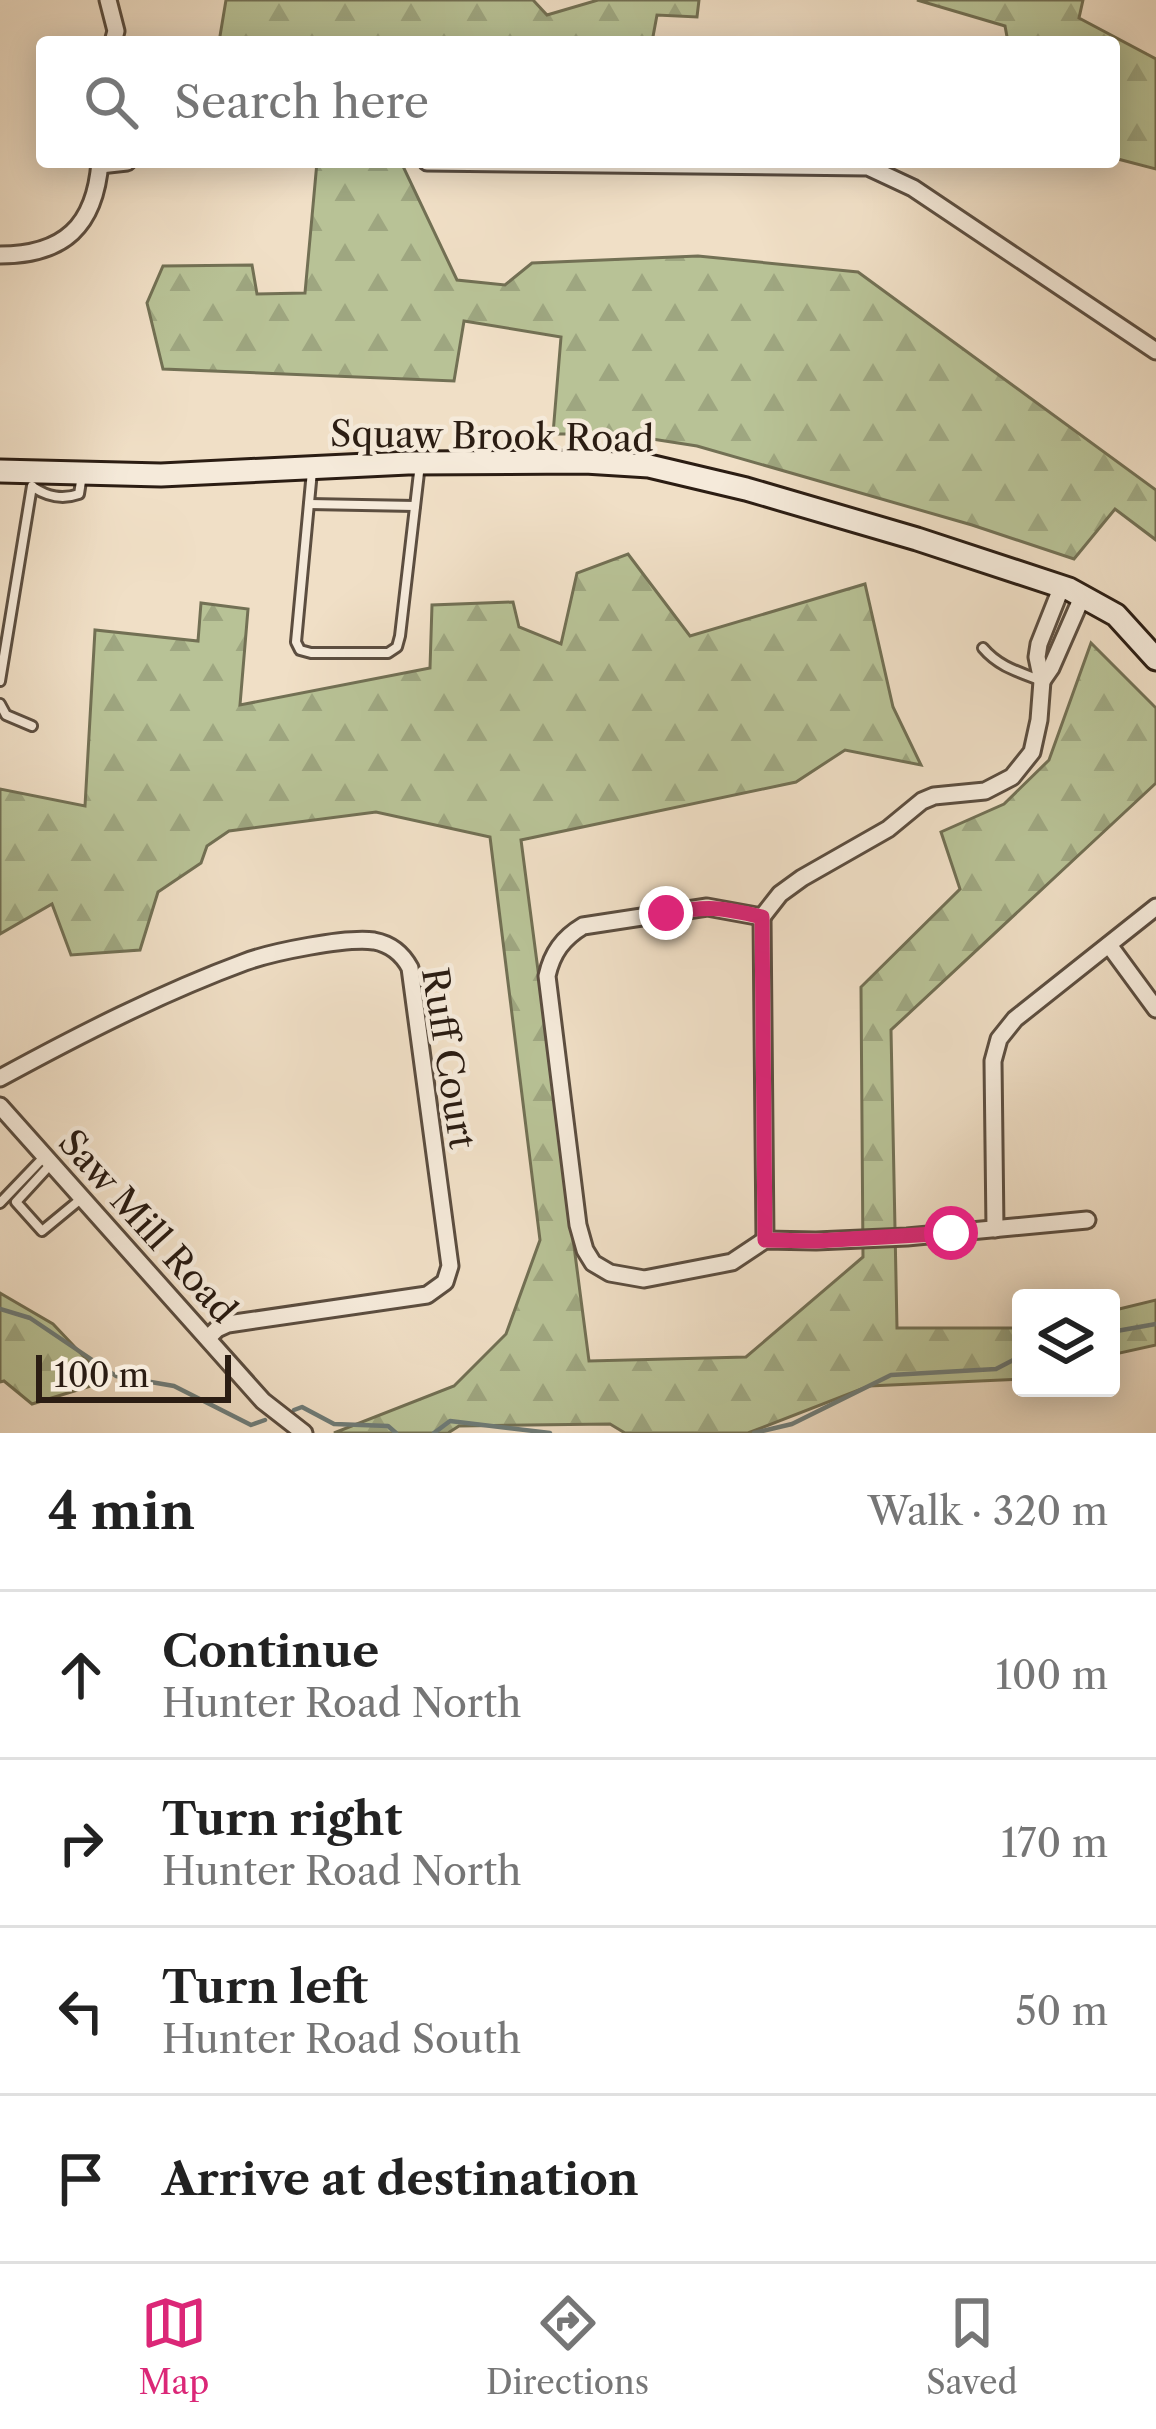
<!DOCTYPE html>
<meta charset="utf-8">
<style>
:root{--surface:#fff;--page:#f2f2f2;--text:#222;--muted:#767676;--line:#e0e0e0;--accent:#db2777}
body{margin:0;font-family:"Libre Caslon Text",serif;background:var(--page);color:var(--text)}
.controls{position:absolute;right:36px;bottom:36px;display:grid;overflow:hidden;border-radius:12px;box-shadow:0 6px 30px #0003}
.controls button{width:108px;height:108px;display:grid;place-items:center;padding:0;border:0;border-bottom:3px solid var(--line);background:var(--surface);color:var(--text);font:60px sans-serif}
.scale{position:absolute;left:36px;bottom:30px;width:195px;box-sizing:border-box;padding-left:12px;border:6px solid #2b1d13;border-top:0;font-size:33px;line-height:42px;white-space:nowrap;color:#2b1d13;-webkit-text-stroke:9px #f5eada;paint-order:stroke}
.stop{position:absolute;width:36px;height:36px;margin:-27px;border:9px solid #db2777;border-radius:50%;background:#fff}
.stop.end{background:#db2777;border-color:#fff;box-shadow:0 3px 12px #0008}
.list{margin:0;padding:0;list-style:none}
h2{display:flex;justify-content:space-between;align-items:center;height:156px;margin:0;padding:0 48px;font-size:51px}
h2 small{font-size:39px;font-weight:400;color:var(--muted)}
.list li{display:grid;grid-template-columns:78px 1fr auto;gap:36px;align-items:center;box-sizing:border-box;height:168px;padding:0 48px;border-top:3px solid var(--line)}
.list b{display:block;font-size:45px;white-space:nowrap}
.list p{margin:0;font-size:39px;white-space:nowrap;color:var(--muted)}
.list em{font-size:39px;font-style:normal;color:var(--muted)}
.icon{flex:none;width:66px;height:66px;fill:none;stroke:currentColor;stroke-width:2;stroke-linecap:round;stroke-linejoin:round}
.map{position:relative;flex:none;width:1156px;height:1433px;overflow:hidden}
.search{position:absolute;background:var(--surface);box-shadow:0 6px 30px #0003;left:36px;right:36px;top:36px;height:132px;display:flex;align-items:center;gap:30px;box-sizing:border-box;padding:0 42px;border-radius:12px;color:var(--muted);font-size:45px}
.sheet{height:828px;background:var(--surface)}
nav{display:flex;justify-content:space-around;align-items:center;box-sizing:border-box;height:168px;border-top:3px solid var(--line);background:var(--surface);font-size:33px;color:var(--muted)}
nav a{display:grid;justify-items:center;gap:6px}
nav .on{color:var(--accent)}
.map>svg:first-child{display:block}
.forest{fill:url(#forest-firs);stroke:#727054;stroke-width:3}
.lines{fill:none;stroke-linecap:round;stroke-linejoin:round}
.stream{stroke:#6f7c78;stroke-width:4.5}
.lane-casing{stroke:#5c4e40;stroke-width:14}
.street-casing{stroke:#5c4e40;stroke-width:21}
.secondary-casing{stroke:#2b1d13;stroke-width:27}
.lane{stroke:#f5eada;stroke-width:8}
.street{stroke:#f5eada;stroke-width:15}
.secondary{stroke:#f5eada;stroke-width:21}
.route{stroke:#db2777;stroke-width:15}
.labels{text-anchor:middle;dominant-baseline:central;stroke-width:9;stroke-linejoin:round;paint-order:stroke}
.street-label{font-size:36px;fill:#2b1d13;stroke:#f5eada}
</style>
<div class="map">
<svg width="1156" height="1433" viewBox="0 0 1156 1433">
<defs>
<pattern id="forest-firs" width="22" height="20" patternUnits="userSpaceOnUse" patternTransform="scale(3)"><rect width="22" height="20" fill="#b8c296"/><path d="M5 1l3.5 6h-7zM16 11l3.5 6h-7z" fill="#9ea680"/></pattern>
</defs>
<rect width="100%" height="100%" fill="#f0dfc6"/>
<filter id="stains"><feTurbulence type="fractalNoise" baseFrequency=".00167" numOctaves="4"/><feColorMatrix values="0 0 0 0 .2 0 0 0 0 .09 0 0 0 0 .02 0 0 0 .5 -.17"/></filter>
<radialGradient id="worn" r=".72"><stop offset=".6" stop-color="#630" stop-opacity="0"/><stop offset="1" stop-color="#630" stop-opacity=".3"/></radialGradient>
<g class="forest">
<path d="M226,0H533L547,15L598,0H699L697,17L657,15L652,42H219Z"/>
<path d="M917,0H1083L1079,18L1156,59V169L1114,158V42H1008L1005,26Z"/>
<path d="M317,162H401L457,280L505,285L532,263L698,256L858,272L1156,490V540L1115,509L1074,559L972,525L697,446L620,434H553L561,337L464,321L454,381L163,369L147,303L163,266L252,265L257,294L305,293Z"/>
<path d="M628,554L690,636L865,584L893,707L921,765L845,750L796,782L521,840L589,1361L746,1357L863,1257L861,987L960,889L941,832L1004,804L1049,760L1091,643L1156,708V783L891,1030L897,1328H1021V1379L869,1386L748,1433H625L610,1424L459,1426L448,1433H334L454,1386L506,1334L540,1240L490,837L376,812L229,831L207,846L201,863L158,892L140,950L71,955L52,904L0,934V789L85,806L95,630L198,641L201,603L248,609L240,705L430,668L432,605L513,602L519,627L561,644L577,573Z"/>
<path d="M0,1293L53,1324L107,1381L32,1404L4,1381L0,1382Z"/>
<path d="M1156,1300V1345L1111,1355V1311Z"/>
</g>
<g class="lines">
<g class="stream">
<path d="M0,1309L30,1318L116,1376L174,1386L251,1425L265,1420"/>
<path d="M1111,1332L1156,1324"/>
<path d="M294,1410L302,1407L334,1424L388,1426L396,1433"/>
<path d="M434,1433L450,1421L550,1433"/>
<path d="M754,1433L792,1424L891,1375L996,1369L1021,1356"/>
</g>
<defs>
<g id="lane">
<path d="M312,471L296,642L300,650L311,653H388L397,647L400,636L420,464"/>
<path d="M33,487C48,497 62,500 79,494L82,475"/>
<path d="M309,504L415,506"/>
<path d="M983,648C999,667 1019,672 1042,681"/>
<path d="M0,681L32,486"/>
<path d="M0,704L6,715L32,726"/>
<path d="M50,1165L16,1202L42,1231L82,1198"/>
<path d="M0,1203L43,1158"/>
</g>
<g id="street">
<path d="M108,0L116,31L113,42"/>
<path d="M427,162L868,167L913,188L1156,351"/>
<path d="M100,165L127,162"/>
<path d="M0,255C64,255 95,226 100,162"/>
<path d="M1042,681L1051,668L1083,595"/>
<path d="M762,917L707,907L583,926C563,938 552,953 547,976L578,1225L585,1250L593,1263L610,1273L644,1279L732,1262L765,1240L816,1241L907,1237L1087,1220"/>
<path d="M762,917L780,894L802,878L888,829L922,801L934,796L985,791L1012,777L1032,752L1039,720L1042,681L1037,657L1039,644L1062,586"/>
<path d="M762,917L765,1240"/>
<path d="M1109,945L1156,1009"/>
<path d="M0,1078C79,1035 161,993 245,962C272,952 346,937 374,941C390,944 402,953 410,968L450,1266L445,1282L427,1295L228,1324L217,1329L208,1338"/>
<path d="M0,1106L263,1401L304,1433"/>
<path d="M995,1229L993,1061L999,1039L1015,1019L1156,907"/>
</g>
<path id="secondary" d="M0,471L161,475L408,463L585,462L649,466L746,489L917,539L1069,589L1116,615L1156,659"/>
</defs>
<use href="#lane" class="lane-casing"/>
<use href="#street" class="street-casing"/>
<use href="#secondary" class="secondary-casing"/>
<use href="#lane" class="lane"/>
<use href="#street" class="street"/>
<use href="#secondary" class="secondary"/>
</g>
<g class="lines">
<path class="route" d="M666,913C708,906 720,907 762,917L765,1240L816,1241L951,1233"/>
</g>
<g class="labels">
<g class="street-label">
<text transform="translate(492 436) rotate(1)">Squaw Brook Road</text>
<text transform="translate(449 1058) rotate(81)">Ruff Court</text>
<text transform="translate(148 1226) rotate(48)">Saw Mill Road</text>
</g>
</g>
<rect width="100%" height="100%" filter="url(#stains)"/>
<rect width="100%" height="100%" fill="url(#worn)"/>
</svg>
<div class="controls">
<button><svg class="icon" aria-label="layers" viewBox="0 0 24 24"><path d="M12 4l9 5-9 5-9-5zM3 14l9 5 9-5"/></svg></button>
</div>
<div class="scale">100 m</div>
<div class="stop" style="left:951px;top:1233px"></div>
<div class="stop end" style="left:666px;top:913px"></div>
<div class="search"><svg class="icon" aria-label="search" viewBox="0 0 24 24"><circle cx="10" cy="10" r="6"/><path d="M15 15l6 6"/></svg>Search here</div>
</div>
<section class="sheet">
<h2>4 min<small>Walk · 320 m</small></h2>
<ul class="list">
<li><svg class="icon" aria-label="ahead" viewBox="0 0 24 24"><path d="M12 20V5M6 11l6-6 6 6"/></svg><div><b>Continue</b><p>Hunter Road North</p></div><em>100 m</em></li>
<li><svg class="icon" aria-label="right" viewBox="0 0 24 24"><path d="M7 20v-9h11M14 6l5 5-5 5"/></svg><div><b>Turn right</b><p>Hunter Road North</p></div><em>170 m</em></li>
<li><svg class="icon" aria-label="left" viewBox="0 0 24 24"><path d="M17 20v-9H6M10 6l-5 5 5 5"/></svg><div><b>Turn left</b><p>Hunter Road South</p></div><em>50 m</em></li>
<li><svg class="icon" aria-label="arrive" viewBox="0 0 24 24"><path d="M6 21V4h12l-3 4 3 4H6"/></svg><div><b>Arrive at destination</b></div></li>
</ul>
</section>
<nav>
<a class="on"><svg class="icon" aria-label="map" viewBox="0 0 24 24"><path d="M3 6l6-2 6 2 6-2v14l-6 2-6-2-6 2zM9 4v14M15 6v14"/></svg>Map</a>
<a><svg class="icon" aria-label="directions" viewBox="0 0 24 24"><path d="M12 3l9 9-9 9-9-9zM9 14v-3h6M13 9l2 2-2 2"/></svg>Directions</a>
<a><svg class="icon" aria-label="saved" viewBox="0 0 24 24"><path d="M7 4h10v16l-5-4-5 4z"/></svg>Saved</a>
</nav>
